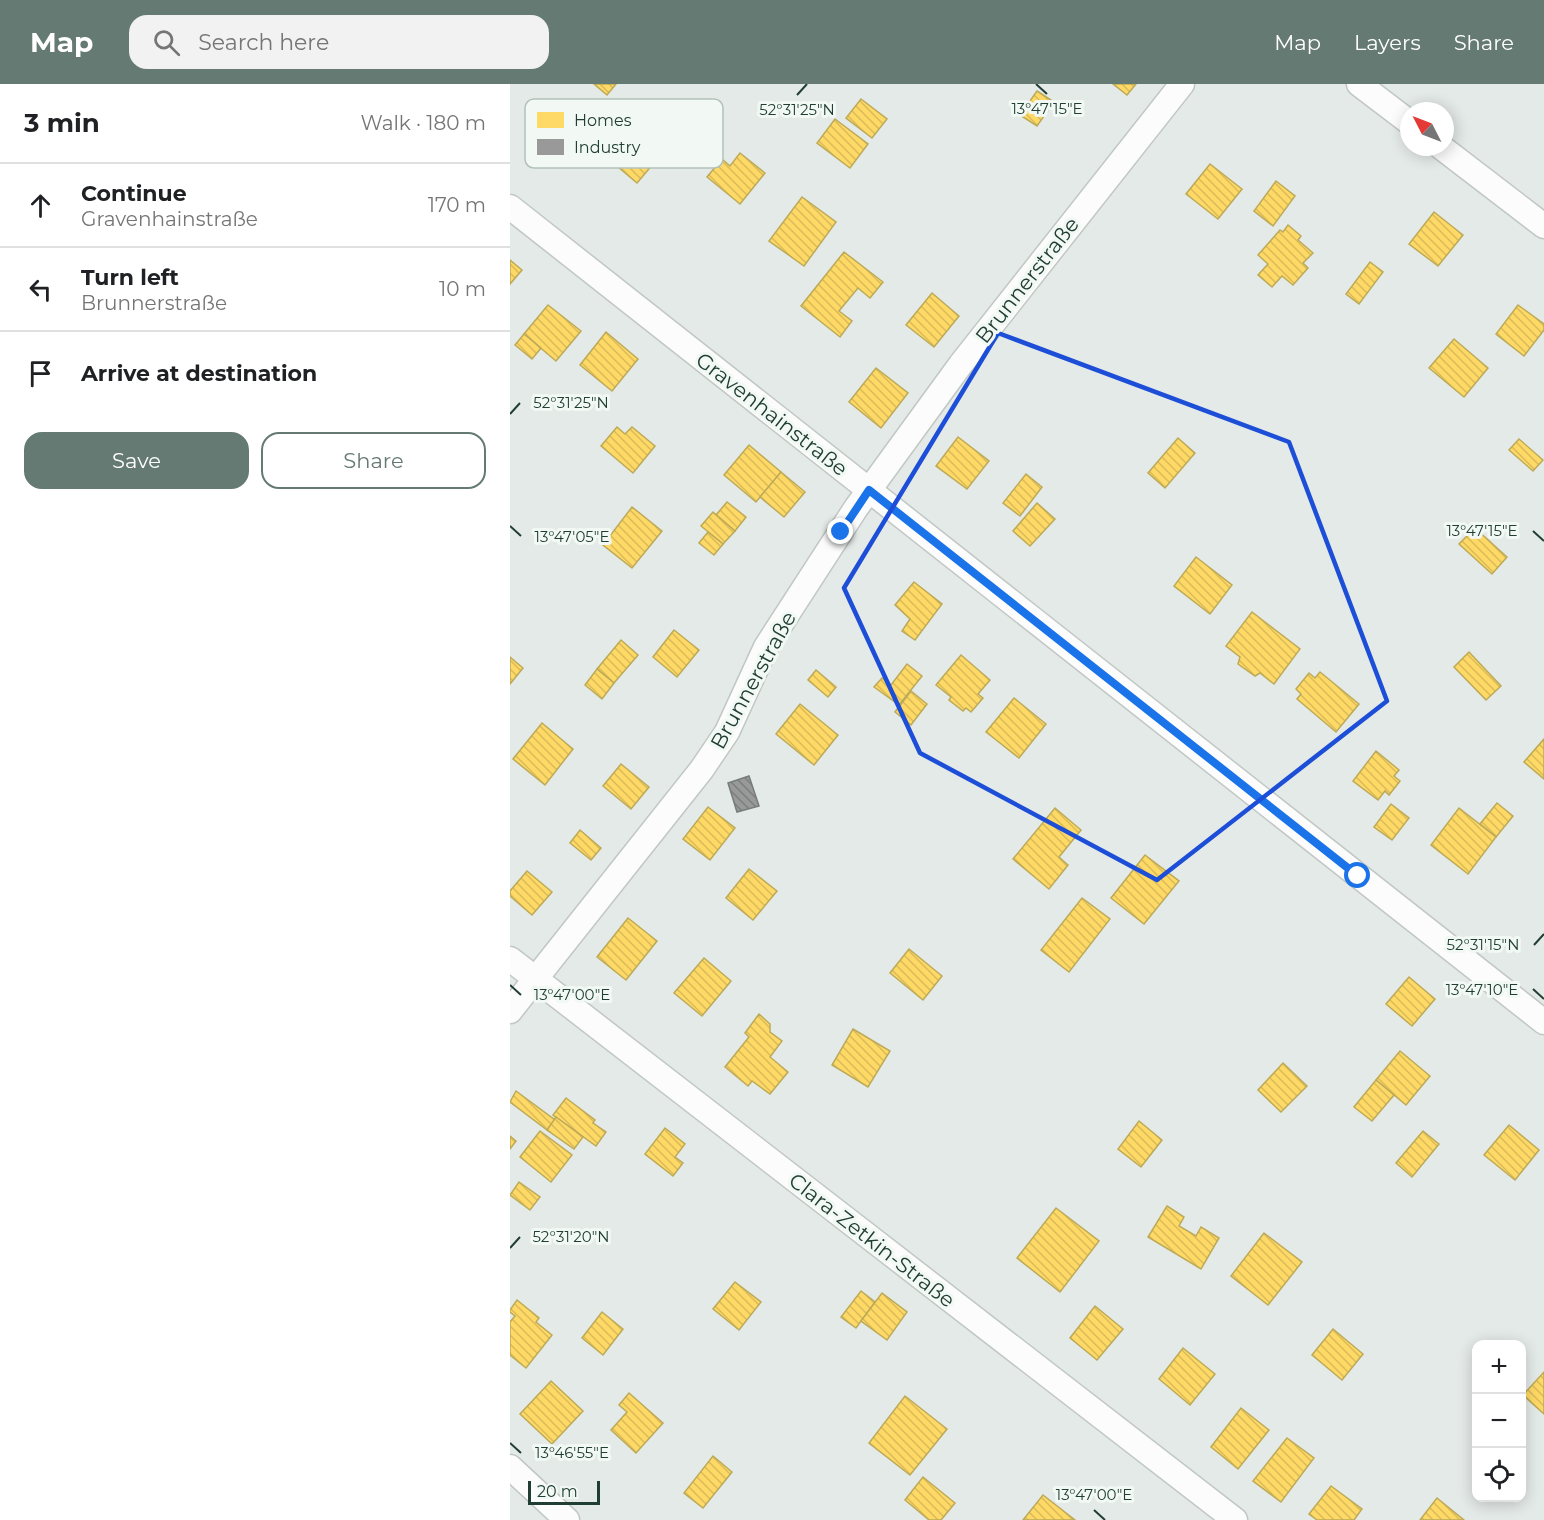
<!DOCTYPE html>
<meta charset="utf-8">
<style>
:root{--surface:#fff;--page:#f2f2f2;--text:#202124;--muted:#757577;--line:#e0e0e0;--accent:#657a73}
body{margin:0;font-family:Montserrat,sans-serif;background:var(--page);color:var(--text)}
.controls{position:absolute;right:18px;bottom:18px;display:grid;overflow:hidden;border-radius:12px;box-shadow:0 3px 15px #0003}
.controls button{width:54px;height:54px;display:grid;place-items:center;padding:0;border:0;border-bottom:2px solid var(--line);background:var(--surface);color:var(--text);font:30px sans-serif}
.compass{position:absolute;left:890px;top:18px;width:54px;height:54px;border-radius:50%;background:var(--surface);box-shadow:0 3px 15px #0003;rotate:312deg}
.scale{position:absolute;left:18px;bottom:15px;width:72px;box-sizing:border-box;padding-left:6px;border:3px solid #213e35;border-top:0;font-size:16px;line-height:21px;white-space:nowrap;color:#213e35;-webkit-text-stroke:4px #f2f9f5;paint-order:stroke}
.stop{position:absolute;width:18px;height:18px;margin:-14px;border:4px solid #1a73e8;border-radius:50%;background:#fff}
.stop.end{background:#1a73e8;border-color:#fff;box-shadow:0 2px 6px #0008}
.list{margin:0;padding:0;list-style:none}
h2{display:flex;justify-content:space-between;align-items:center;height:78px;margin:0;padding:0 24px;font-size:26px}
h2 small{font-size:20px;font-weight:400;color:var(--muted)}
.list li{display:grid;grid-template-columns:39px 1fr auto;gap:18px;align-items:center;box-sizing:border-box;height:84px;padding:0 24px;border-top:2px solid var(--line)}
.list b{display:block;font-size:22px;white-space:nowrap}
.list p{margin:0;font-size:20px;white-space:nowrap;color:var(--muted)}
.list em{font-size:20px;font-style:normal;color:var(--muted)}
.actions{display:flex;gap:12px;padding:18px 24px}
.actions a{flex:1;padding:14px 0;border:2px solid var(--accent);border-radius:18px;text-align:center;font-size:21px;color:var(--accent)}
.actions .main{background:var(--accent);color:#fff}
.icon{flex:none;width:33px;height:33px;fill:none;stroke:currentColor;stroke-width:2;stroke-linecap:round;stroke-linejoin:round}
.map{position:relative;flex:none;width:1034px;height:1436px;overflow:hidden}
header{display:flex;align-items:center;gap:36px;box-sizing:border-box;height:84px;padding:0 30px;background:var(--accent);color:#fff}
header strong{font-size:28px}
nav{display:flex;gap:33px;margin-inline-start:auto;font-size:21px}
.search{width:420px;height:54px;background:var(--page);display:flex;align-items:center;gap:15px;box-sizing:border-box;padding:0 21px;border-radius:18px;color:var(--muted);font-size:22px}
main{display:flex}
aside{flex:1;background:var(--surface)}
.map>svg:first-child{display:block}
.homes{fill:url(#homes-back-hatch);stroke:#bcaa57;stroke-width:1.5}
.industry{fill:url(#industry-back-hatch);stroke:#757e7b;stroke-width:1.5}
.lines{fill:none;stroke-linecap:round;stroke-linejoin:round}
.minor-casing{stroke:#c1c7c4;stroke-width:27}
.minor{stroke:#fbfcfb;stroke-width:24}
.route{stroke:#1a73e8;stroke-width:8}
.marked{fill:none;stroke:#1d4ed8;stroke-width:4.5;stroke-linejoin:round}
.ticks{fill:none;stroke:#213e35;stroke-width:2}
.labels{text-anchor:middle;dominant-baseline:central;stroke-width:6;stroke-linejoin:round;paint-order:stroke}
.street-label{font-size:21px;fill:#213e35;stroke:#f2f9f5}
.key{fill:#f2f9f5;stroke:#b3c1bb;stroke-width:1.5}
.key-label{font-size:16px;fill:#213e35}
.ticks-label{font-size:15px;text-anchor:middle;fill:#213e35;stroke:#f2f9f5;stroke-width:6;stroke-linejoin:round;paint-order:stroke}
</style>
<header>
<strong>Map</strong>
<div class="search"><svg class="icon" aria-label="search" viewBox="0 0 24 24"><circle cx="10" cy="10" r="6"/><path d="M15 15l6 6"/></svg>Search here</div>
<nav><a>Map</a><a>Layers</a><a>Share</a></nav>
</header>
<main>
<aside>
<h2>3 min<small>Walk · 180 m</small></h2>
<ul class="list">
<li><svg class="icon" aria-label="ahead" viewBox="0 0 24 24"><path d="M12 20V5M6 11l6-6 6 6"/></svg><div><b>Continue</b><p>Gravenhainstraße</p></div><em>170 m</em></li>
<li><svg class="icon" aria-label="left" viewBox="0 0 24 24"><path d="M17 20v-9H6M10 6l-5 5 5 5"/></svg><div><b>Turn left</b><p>Brunnerstraße</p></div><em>10 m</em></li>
<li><svg class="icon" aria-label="arrive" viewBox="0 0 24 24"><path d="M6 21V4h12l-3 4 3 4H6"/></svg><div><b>Arrive at destination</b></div></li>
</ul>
<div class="actions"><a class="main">Save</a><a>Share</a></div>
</aside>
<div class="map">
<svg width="1034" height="1436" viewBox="0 0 1034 1436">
<defs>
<pattern id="homes-back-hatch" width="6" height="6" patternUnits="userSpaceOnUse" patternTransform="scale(1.5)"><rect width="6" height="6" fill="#ffd966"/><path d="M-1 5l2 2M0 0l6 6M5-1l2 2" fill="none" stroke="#dabb59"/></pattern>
<pattern id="industry-back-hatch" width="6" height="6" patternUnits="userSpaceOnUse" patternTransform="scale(1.5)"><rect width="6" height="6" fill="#999"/><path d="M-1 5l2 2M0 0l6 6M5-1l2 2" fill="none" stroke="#7c7e7e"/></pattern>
</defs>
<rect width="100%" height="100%" fill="#e4eae7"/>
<g class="homes">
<path d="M84,0H106L97,11Z"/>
<path d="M603,0H626L617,11Z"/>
<path d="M527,7L544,18L527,42L510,31Z"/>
<path d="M351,15L377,35L362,54L336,34Z"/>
<path d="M325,35L358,60L340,84L307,59Z"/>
<path d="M130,57L149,73L127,99L108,83Z"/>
<path d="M230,69L255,89L230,120L197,93L212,75L220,82Z"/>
<path d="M700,80L732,105L708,135L676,110Z"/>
<path d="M766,97L785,112L763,142L744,127Z"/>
<path d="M292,113L326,138L294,182L259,157Z"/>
<path d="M924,128L953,151L928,182L899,160Z"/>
<path d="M778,141L791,152L788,156L803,169L793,179L798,184L783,201L772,192L762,203L748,191L758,180L748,171L770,146L773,148Z"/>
<path d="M334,168L373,198L360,214L348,204L329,227L342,237L330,253L291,222Z"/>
<path d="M0,176L12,186L0,200Z"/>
<path d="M860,178L873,188L849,220L836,210Z"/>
<path d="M422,209L449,232L424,263L396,241Z"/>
<path d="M38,221L71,247L46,277L14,250Z"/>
<path d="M1008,221L1034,240V246L1014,272L986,250Z"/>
<path d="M96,248L128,275L102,307L70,281Z"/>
<path d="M14,250L31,264L22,275L5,261Z"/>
<path d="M944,255L978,284L954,313L919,284Z"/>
<path d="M366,284L398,309L371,344L339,318Z"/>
<path d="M107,343L115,350L122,343L145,362L123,389L91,362Z"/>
<path d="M448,353L479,377L457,405L426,382Z"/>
<path d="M668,354L685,369L655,404L638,389Z"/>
<path d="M1009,355L1033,376L1023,387L999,366Z"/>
<path d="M239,361L271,388L246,418L214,391Z"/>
<path d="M271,388L295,408L274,433L250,413Z"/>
<path d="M516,390L532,403L510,432L493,419Z"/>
<path d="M217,418L236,433L225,447L206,431Z"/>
<path d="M527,419L545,435L520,462L503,447Z"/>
<path d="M122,423L152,447L122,484L93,461Z"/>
<path d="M203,428L225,447L213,460L191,442Z"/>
<path d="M965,444L997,473L982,490L949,460Z"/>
<path d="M198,448L213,460L204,471L189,459Z"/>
<path d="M686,473L722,501L700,530L664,502Z"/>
<path d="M404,498L432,520L405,556L392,547L400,535L385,521Z"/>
<path d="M742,528L790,565L764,600L750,589L745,592L728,580L730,573L716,562Z"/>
<path d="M164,546L189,566L167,593L143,573Z"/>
<path d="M111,556L128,571L104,599L87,585Z"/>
<path d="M959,568L991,602L976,616L944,583Z"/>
<path d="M451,571L480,596L468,610L473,614L461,628L456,624L453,627L439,616L441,613L426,601Z"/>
<path d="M0,573L13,584L0,600Z"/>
<path d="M397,580L412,592L389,621L364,603L372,594L381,601Z"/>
<path d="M87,585L104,599L92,615L75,601Z"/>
<path d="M306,586L326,603L318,613L298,596Z"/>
<path d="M810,588L849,620L826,648L787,615L791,610L786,605L799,589L805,594Z"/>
<path d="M401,607L417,620L401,641L385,628Z"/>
<path d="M504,614L536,640L509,674L476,648Z"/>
<path d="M290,620L328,651L304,681L266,650Z"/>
<path d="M32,639L63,665L35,701L3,675Z"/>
<path d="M1034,655V695L1014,678Z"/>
<path d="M866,667L889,686L884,692L890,697L879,711L875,707L868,716L843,697Z"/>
<path d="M111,680L139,703L121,725L93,702Z"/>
<path d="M987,719L1003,732L986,753L970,740Z"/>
<path d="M881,720L899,734L882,756L864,743Z"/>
<path d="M198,723L225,744L200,776L173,755Z"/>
<path d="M545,724L571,746L549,773L558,781L539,805L503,775Z"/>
<path d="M949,724L986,753L958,790L921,761Z"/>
<path d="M70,746L91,764L81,776L60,759Z"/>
<path d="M635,771L669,797L634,840L601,814Z"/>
<path d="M239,785L267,807L243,836L216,814Z"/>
<path d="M17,787L42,808L22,831L0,812V807Z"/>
<path d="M572,814L600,835L559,888L531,866Z"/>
<path d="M118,834L147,857L116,896L87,873Z"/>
<path d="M399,865L432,892L413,916L380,889Z"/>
<path d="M194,874L221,897L192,932L164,909Z"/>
<path d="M899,893L925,915L902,942L876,920Z"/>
<path d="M249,930L260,940V948L272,957L260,973L278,988L260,1010L242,997L238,1002L215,983L239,953L235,949Z"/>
<path d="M343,945L380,967L358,1003L322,981Z"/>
<path d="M890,967L920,992L896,1021L866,996Z"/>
<path d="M773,979L797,1002L771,1028L748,1006Z"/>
<path d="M866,996L884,1011L862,1037L844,1023Z"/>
<path d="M6,1007L45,1036L37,1046L0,1018Z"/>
<path d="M56,1014L85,1036L83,1039L96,1048L86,1062L43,1031Z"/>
<path d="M46,1033L73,1053L64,1065L37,1046Z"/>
<path d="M629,1037L652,1056L631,1083L608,1065Z"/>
<path d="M999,1041L1029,1066L1005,1096L974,1071Z"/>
<path d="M155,1044L175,1060L165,1073L173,1079L163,1092L135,1070Z"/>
<path d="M30,1047L62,1071L41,1098L10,1073Z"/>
<path d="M913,1047L929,1060L902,1093L886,1079Z"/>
<path d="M0,1052L6,1057L0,1065Z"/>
<path d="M9,1098L30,1113L20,1126L0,1111Z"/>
<path d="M657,1122L674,1133L669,1142L686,1152L691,1143L709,1154L691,1185L638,1153Z"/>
<path d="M546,1124L589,1157L550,1208L507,1174Z"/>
<path d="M754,1149L792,1178L758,1221L721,1192Z"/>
<path d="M225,1198L251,1218L229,1246L203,1225Z"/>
<path d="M351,1207L365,1218L346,1244L331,1233Z"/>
<path d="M372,1209L397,1228L377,1256L351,1237Z"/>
<path d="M7,1216L29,1234L26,1238L42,1251L16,1284L0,1271V1238L5,1232L0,1228V1226Z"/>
<path d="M585,1222L613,1245L587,1276L560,1254Z"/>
<path d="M92,1228L113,1245L93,1271L72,1254Z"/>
<path d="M823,1245L853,1270L832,1296L802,1271Z"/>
<path d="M673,1264L705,1290L680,1321L649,1295Z"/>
<path d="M1034,1288V1330L1013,1311Z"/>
<path d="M41,1297L73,1327L42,1360L10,1330Z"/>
<path d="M119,1309L153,1339L126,1369L101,1346L117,1328L109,1321Z"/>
<path d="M395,1312L437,1345L400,1391L359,1359Z"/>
<path d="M731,1324L759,1346L728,1385L701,1363Z"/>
<path d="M777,1354L804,1374L771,1418L743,1397Z"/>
<path d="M203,1372L222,1388L193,1424L174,1409Z"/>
<path d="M413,1393L445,1419L431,1436H419L395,1416Z"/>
<path d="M821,1402L852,1425L844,1436H807L799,1430Z"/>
<path d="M533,1411L565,1436H513Z"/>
<path d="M927,1414L954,1436H910Z"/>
</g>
<path class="industry" d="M239,692L249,722L227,728L218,699Z"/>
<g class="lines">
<defs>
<g id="minor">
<path d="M849,0L899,38"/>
<path d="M931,63L1034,142"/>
<path d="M0,123L1034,938"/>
<path d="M0,875L725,1436"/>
<path d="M0,927L192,685L217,648L256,563L346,424L451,280L672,0"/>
<path d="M0,1383L57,1436"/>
</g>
</defs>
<use href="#minor" class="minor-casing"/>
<use href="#minor" class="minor"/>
</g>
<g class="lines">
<path class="route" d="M331,448L359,406L848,792"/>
</g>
<path class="marked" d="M488,249L779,358L877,617L647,796L410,669L334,504Z"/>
<path class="ticks" d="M526,0L537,10M287,11L297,0M0,330L10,319M0,442L11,452M1023,447L1034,457M1024,861L1034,850M0,901L11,911M1023,905L1034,915M0,1164L10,1153M0,1359L11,1369M584,1426L595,1436"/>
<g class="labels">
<g class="street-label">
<text transform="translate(517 196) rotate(-52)">Brunnerstraße</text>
<text transform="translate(262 330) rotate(38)">Gravenhainstraße</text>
<text transform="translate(243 596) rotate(-61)">Brunnerstraße</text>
<text transform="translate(362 1156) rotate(38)">Clara-Zetkin-Straße</text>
</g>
</g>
<rect x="15" y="15" width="198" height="69" rx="9" class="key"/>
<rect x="27" y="28" width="27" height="16" fill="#ffd966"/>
<rect x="27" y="55" width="27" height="16" fill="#999"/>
<g class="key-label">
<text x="64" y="42">Homes</text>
<text x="64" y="69">Industry</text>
</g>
<g class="ticks-label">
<text x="537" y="30">13°47'15"E</text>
<text x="287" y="31">52°31'25"N</text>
<text x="61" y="324">52°31'25"N</text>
<text x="972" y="452">13°47'15"E</text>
<text x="62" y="458">13°47'05"E</text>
<text x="973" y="866">52°31'15"N</text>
<text x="972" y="911">13°47'10"E</text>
<text x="62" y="916">13°47'00"E</text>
<text x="61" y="1158">52°31'20"N</text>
<text x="62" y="1374">13°46'55"E</text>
<text x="584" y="1416">13°47'00"E</text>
</g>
</svg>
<div class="controls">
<button>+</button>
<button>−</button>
<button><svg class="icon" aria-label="locate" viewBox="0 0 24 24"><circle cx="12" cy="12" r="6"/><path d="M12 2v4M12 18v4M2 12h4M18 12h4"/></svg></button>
</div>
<svg class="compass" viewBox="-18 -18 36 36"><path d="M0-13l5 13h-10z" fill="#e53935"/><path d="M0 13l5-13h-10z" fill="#757577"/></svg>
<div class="scale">20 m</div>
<div class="stop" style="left:848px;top:792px"></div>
<div class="stop end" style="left:331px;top:448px"></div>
</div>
</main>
